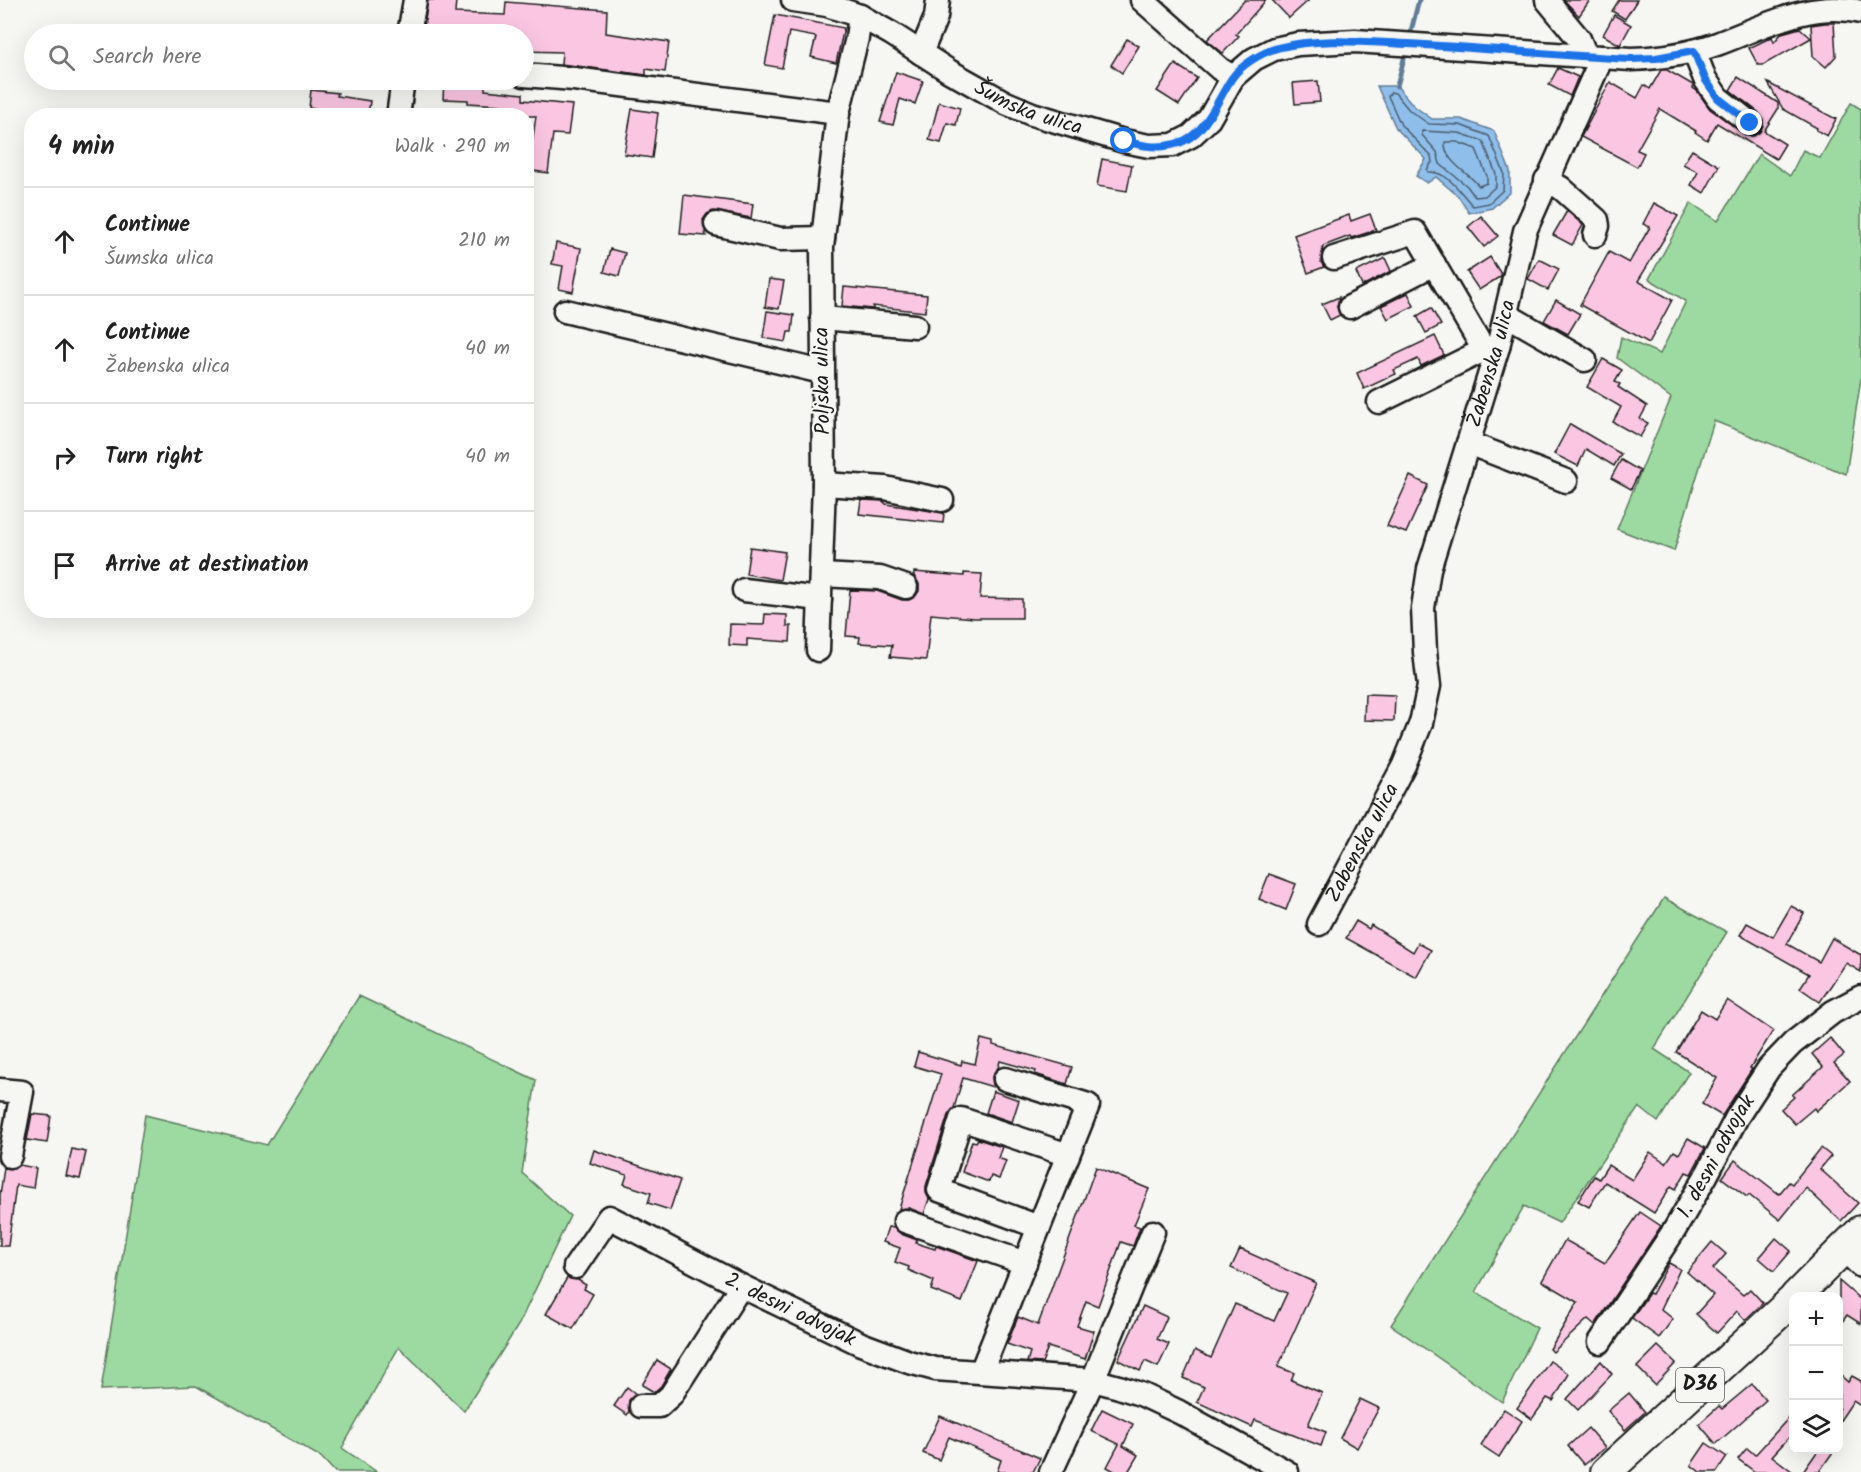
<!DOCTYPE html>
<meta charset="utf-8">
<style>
:root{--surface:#fff;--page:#f2f2f2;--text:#222;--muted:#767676;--line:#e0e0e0}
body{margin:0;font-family:Kalam,sans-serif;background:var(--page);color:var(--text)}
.controls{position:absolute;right:18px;bottom:18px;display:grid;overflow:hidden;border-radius:12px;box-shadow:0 6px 24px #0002}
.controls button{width:54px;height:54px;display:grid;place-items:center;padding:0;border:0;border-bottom:2px solid var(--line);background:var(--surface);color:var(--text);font:30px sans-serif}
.stop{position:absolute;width:18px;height:18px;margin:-14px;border:4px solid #1a73e8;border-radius:50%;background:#fff}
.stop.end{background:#1a73e8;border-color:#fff;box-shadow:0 2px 6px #0008}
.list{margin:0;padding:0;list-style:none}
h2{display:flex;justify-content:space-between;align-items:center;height:78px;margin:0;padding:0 24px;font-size:26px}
h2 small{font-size:20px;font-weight:400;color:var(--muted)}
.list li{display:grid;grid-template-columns:39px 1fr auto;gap:18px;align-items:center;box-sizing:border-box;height:108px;padding:0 24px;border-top:2px solid var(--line)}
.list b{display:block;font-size:22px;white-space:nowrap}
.list p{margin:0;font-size:20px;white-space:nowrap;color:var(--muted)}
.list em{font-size:20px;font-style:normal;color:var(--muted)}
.icon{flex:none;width:33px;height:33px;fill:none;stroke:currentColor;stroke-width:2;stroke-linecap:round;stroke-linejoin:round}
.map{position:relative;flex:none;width:1861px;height:1472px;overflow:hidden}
.search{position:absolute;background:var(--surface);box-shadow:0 6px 24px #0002;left:24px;top:24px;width:510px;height:66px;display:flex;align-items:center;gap:15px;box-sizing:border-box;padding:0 21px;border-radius:33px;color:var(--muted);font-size:22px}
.panel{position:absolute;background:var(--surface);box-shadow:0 6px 24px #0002;left:24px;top:108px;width:510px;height:510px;border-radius:24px}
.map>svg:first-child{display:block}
.green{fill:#9ddaa2;stroke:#5c7b5f;stroke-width:1.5}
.water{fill:#8fbeea;stroke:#617d98;stroke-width:1.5}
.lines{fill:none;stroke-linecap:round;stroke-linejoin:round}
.shore{stroke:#4a5d6e;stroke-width:1.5}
.stream{stroke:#617d98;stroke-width:5}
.building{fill:#fbc6e2;stroke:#1c1c1c;stroke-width:1.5}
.minor-casing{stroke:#1c1c1c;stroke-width:27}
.major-casing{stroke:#1c1c1c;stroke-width:34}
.minor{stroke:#f6f6f2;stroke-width:22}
.major{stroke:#f6f6f2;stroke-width:30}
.route{stroke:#1a73e8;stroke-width:8}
.labels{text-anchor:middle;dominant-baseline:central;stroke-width:4.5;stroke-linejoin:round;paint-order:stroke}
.shield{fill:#f6f6f2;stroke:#5d5d5c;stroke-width:1.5}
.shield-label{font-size:20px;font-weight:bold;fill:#1c1c1c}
.street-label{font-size:21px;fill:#1c1c1c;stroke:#f6f6f2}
</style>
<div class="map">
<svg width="1861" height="1472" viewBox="0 0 1861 1472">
<rect width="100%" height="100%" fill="#f6f6f2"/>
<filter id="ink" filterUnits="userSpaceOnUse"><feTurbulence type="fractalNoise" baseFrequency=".0167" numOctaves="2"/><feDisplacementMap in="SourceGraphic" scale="12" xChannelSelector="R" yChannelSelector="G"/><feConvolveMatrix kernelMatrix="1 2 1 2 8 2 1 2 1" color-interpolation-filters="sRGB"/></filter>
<g filter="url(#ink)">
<g class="green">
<path d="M1851,103L1861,109V378L1846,474L1714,421L1674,551L1617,529L1671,398L1617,358L1621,337L1660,354L1686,301L1649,279L1691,203L1718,221L1759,154L1790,176L1803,150L1820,158Z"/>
<path d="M1664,898L1727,932L1654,1049L1689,1072L1658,1122L1639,1107L1559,1223L1524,1206L1476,1292L1537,1328L1502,1402L1391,1325Z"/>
<path d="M359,996L536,1080L522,1173L570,1216L519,1324L464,1411L399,1347L342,1448L377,1472H335L321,1457L196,1386L101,1390L145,1115L267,1145Z"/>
</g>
<path class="water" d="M1377,86H1397L1414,106L1432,119H1461L1494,131L1510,171V192L1492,208L1469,213L1458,196L1436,177L1427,183L1416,176L1426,159L1396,128Z"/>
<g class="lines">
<g class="shore">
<path d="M1391,92L1395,93L1410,111L1429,124L1460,125L1489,136L1504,173L1503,190L1489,203L1473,206C1460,193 1449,171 1428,172L1427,170L1432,162L1431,156L1401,125L1388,96Z"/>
<path d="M1422,131L1459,133L1483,141L1496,174V186L1485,196L1475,197L1467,186L1440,164L1437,152L1422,135Z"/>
<path d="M1445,142H1457L1476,149L1487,176V183L1479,186C1468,172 1444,162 1445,142Z"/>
</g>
<g class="stream">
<path d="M1411,31L1419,0"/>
<path d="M1397,86L1405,55"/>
</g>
</g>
<g class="building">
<path d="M428,0H456L455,13L505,15L506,2L607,10L606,33L669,42L665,72L646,69V75L561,64L562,52L524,51V34H473L437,31V34H423Z"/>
<path d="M1245,0H1266L1236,34L1239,36L1223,53L1207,40Z"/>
<path d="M1272,0H1309L1289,18Z"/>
<path d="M1564,0H1590L1579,16Z"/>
<path d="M1619,0H1637L1625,19L1612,11Z"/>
<path d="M775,15L844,28L836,63L811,57L816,37L789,32L782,68L765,65Z"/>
<path d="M1614,15L1631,25L1620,45L1603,35Z"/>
<path d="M1825,23H1834L1836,56L1826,67L1813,56L1811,25Z"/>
<path d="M1800,28L1811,38L1763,65H1758L1749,48L1772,37L1774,42L1782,33Z"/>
<path d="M1127,39L1139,46L1122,73L1111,65Z"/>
<path d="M1175,64L1197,78L1179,105L1157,91Z"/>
<path d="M1558,68L1578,77L1570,96L1549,85Z"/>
<path d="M1661,70H1667L1693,85V88L1697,91L1710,109L1748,136H1754L1760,132L1763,125V119L1758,112L1730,90L1738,77L1778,103V109L1764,131L1785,144L1776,159L1717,123L1707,140L1695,132L1696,131L1660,109L1637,150L1644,153L1637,167L1581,137L1610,82L1637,98L1644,85L1650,89Z"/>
<path d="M896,72L923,81L915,104L900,99L893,125L880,122Z"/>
<path d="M444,80H485V90L523,94V100L572,105L568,135L553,134L548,173L526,170V150L531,151L536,116H498L500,105L468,103V100L443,99Z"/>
<path d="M1318,81L1320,102L1295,104L1293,83Z"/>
<path d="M1768,83L1836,119L1827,136L1816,130L1817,128L1783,109Z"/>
<path d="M311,90L338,93L337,96L370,101L368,116H355L309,108Z"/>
<path d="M939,102L960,108L956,125L947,123L941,143L929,140Z"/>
<path d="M632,109L658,113L652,158L624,154Z"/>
<path d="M1692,150L1719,166L1704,193L1691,185L1698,172L1683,164Z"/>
<path d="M1102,159L1132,165L1127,191L1097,186Z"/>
<path d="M684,195L753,204L751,218L713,211L707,214L703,220L706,236L680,234Z"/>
<path d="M1654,203L1678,216L1638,281L1672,300L1649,343L1580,305L1609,252L1629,263L1650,227L1643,224Z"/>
<path d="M1567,211L1583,225L1572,245L1553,235Z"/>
<path d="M1370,214L1376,230L1351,238L1350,236L1323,246L1321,262L1324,267L1308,273L1294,235L1349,215L1351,221Z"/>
<path d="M1481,216L1498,236L1484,247L1468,227Z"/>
<path d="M556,243L581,248L573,292L559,289L563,266L552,264Z"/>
<path d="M610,249L625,253L619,276L604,272Z"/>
<path d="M1490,257L1501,274V276L1479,290L1467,272Z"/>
<path d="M1385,258L1391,271L1362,286L1356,272Z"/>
<path d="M1539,259L1559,269L1548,290L1528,279Z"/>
<path d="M769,279L784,281L779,309L765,307Z"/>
<path d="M844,287L927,295L925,312L873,306V309L842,306Z"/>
<path d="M1408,293L1414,306L1388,319L1381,306Z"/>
<path d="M1339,297L1337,307L1340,315L1330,320L1322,304Z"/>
<path d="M1556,300L1580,314L1568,334L1544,321Z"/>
<path d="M1431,308L1441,325L1426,333L1417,316Z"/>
<path d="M767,311L794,315L792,332H788L786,342L763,338Z"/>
<path d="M1435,336L1444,355L1421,366L1418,359L1394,370L1396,374L1364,389L1357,373Z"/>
<path d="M1603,359L1622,370L1615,382L1620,384L1618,387L1647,406L1640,419L1648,423L1640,437L1613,422L1621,407L1587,387Z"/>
<path d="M1570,424L1621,454L1614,466L1586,449L1578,466L1554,454Z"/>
<path d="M1621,460L1640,471L1631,489L1611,478Z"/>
<path d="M1410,476L1428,485L1406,533L1387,526Z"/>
<path d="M861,500L883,501L886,504L944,513L943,523L859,514Z"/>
<path d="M750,547L785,552L780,580L746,574Z"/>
<path d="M914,572L964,576V573L982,574L980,598L1022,599V618H974L931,614L926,660L890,657L892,645L859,643L860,637L846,636L850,590L877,591L902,600H909L915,597L919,591V584L914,576Z"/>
<path d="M765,614L787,615V626H791L790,642L747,639V646L729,645L730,624L764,625Z"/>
<path d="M1365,694L1395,695L1394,721L1364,720Z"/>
<path d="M1269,874L1296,884L1286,910L1259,899Z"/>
<path d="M1791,906L1804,913L1787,944L1819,962L1832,938L1861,955V972L1846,963L1820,1002L1800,988L1809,974L1740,935L1747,923L1773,937Z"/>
<path d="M1356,921L1369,929L1371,925L1413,952L1418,943L1431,950L1416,977L1346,938Z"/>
<path d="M1727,1000L1773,1031L1750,1068L1752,1069L1722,1116L1702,1104L1717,1078L1676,1052L1701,1010L1715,1019Z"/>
<path d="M1830,1038L1844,1055L1834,1063L1850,1081L1816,1111L1814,1108L1795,1124L1781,1109L1794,1097L1792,1095L1823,1067L1812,1054Z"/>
<path d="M981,1039L993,1042V1045L1072,1067L1067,1084L1035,1074L1036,1071L1000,1061L998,1068L992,1076L993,1087L963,1078L954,1108L948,1115L926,1186V1193L929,1199L924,1214L909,1208L899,1209L941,1074L914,1066L918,1052L961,1065L962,1061L975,1064Z"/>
<path d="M993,1091L1019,1100L1012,1122L986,1113Z"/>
<path d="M32,1114L51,1116L47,1143L27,1140Z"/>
<path d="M1688,1138L1705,1148L1691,1174L1686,1172L1676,1189L1671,1186L1654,1213L1605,1182L1589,1207L1578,1201L1594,1176L1599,1179L1608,1165L1632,1180L1650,1152L1666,1163L1674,1151L1679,1154Z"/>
<path d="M978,1139L1002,1147L998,1158L1006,1161L999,1179L991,1176L989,1182L962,1172L972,1141L976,1142Z"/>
<path d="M1821,1148L1831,1156L1820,1169L1858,1203L1841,1221L1806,1188L1780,1220L1749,1195L1747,1197L1722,1178L1735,1160L1779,1194L1789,1182L1792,1184Z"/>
<path d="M72,1149L86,1152L80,1179L66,1176Z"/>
<path d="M594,1150L680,1180L670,1210L648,1203L651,1193L624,1184L627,1175L590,1163Z"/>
<path d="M19,1165L36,1168L33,1188L16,1185L8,1246H0V1195L4,1168L14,1169Z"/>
<path d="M1096,1167L1149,1189L1134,1225L1140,1227L1133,1246L1121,1242L1098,1306L1086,1301L1077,1326L1094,1331L1085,1359L1048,1347L1042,1363L1027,1362L1030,1352L1007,1344L1018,1317L1038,1325Z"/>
<path d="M1640,1212L1661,1226L1595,1325L1588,1319L1553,1352L1550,1349L1578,1302L1542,1281L1565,1240L1605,1263Z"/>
<path d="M888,1227L894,1228L901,1234L917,1240L916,1243L935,1249L936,1246L978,1261L962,1302L931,1290L934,1281L908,1270L909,1267L895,1262L900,1248L883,1242Z"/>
<path d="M1776,1238L1791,1251L1774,1271L1759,1258Z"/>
<path d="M1712,1242L1726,1254L1713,1269L1743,1295L1750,1289L1763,1303L1745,1320L1737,1311L1717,1333L1696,1314L1713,1295L1687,1272Z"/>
<path d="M1240,1249L1316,1283L1278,1367L1294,1373L1291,1380L1322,1393L1308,1425L1326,1432L1321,1446L1255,1420L1252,1427L1197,1402L1204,1387L1183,1378L1195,1350L1211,1358L1235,1304L1274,1321L1287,1293L1231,1268Z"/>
<path d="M1669,1263L1680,1269L1661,1309L1673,1319L1659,1338L1632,1318L1649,1293L1652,1294Z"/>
<path d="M567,1278L578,1280L586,1285L584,1289L593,1294L573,1329L546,1314Z"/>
<path d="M1839,1281L1861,1300V1324L1847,1315L1839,1326Z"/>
<path d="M1143,1306L1167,1317L1157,1339L1169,1344L1158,1367L1145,1361L1140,1371L1118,1360Z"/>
<path d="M1658,1346L1676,1363L1655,1385L1637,1367Z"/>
<path d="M657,1360L671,1369L661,1386L654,1392L642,1385Z"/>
<path d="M1550,1361L1569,1374L1553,1401L1547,1398L1532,1419L1517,1408Z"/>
<path d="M1601,1361L1612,1374L1578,1410L1567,1399Z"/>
<path d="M1839,1374L1848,1382L1852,1376L1861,1381V1406L1853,1401L1839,1422Z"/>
<path d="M1752,1384L1766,1400L1716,1444L1699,1424L1719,1406L1722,1409Z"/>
<path d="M627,1387L636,1394L629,1400V1411L627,1415L614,1406Z"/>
<path d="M1629,1393L1645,1412L1625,1430L1608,1411Z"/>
<path d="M1360,1399L1379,1408L1357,1448L1340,1438Z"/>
<path d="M1102,1409L1133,1424L1123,1446L1138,1455L1128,1472H1116L1107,1467L1119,1444L1091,1431Z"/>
<path d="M1504,1409L1522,1421L1499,1457L1481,1445Z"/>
<path d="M1794,1412V1432L1772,1456L1793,1472H1755L1738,1459L1747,1448L1755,1455Z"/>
<path d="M940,1416L1040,1458L1033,1472H997L1001,1460L949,1437L939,1460L923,1453Z"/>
<path d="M1588,1428L1605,1448L1584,1465L1568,1446Z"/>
<path d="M1706,1443L1727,1457L1717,1472H1700L1691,1465Z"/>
<path d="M1819,1449H1835L1819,1472H1803Z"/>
</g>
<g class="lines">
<defs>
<g id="minor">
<path id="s1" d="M793,0L827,5L860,16L892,34L949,71L1006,103L1032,114L1124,141L1149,146L1173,145L1191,136L1209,119L1233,77L1254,59L1274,49L1298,44L1355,41L1631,59C1659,58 1689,54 1717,44C1763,27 1810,0 1861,12"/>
<path d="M1142,0L1220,69L1233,77"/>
<path d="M1547,0L1579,39L1586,56"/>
<path d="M409,34L415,0"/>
<path d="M1694,51L1705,79L1718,98L1750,123"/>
<path d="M921,53L936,17L938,0"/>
<path d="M524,75L574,79L838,113"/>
<path d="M398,116L403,80"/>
<path d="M1546,180L1561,188L1597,220L1598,226L1595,235"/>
<path d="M716,224L780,239L823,238"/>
<path d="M1334,258L1415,232L1484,350"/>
<path d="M1350,307L1434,264"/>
<path d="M565,311L822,372"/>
<path d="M1507,315L1585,360"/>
<path d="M822,318L915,326"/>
<path d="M1379,402L1484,350L1498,347"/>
<path d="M1468,443L1566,481"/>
<path d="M824,484L885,488L942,500"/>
<path d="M821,575L880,578L906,587"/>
<path d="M744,590L820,599"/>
<path d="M818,650L824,484L822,247L838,113L857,38L860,16"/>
<path id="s2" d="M1319,924L1404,765L1421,723L1429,686L1425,652L1423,608L1429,569L1498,347L1525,231L1602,57"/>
<path d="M0,1090L22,1092L10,1156"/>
<path d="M905,1221L1025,1263"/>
<path d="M1039,1227L939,1190L961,1119L1068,1155"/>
<path d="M1843,1249L1861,1266"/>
<path id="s3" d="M575,1267L609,1217L741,1286L861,1344L909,1362L935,1369L1093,1380L1119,1387L1143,1395L1179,1412L1287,1472"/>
<path id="s4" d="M1600,1342L1675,1229L1706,1176L1737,1117L1769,1068L1793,1043L1833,1012L1861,997"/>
<path d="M981,1372L1088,1105L1005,1079"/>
<path d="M641,1406H659L671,1395L741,1286"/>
<path d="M1051,1472L1093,1380L1153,1232"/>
</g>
<g id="major">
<path d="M1796,1296L1861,1231"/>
<path d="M1606,1472L1794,1299"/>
</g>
</defs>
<use href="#minor" class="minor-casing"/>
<use href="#major" class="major-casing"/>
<use href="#minor" class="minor"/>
<use href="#major" class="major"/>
</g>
</g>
<g class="lines" filter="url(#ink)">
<path class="route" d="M1124,141C1138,144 1151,148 1165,146C1205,142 1213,106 1232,78C1241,65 1261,53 1277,48C1319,37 1365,42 1408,44C1482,48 1556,55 1631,59L1656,58L1694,51L1705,79L1718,98L1750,123"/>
</g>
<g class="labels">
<rect class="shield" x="1676" y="1368" width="48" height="34" rx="4.5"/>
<g class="shield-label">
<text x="1700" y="1385">D36</text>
</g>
<g class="street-label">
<text stroke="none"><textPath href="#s1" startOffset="262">Šumska ulica</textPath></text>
<text stroke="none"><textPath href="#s2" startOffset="596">Žabenska ulica</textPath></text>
<text transform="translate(823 381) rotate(-91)">Poljska ulica</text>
<text stroke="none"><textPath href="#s2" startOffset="92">Žabenska ulica</textPath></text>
<text stroke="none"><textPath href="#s4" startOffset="219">1. desni odvojak</textPath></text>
<text stroke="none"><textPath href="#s3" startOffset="264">2. desni odvojak</textPath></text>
</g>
</g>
</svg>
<div class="controls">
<button>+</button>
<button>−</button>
<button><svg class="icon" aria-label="layers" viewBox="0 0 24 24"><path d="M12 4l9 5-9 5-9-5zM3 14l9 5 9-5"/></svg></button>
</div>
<div class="stop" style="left:1124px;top:141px"></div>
<div class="stop end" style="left:1750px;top:123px"></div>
<div class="search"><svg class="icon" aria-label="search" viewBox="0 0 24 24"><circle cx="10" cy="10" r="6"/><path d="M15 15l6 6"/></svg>Search here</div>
<section class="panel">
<h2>4 min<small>Walk · 290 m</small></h2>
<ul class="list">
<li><svg class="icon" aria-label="ahead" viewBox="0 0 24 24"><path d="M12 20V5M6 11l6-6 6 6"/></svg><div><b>Continue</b><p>Šumska ulica</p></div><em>210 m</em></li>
<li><svg class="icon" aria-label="ahead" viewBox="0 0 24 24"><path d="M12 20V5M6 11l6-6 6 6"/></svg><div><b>Continue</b><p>Žabenska ulica</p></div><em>40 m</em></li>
<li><svg class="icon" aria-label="right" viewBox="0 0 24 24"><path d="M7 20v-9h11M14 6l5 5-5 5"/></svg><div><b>Turn right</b></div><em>40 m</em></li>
<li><svg class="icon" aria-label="arrive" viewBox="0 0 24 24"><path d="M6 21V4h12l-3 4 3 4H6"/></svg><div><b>Arrive at destination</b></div></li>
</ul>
</section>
</div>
